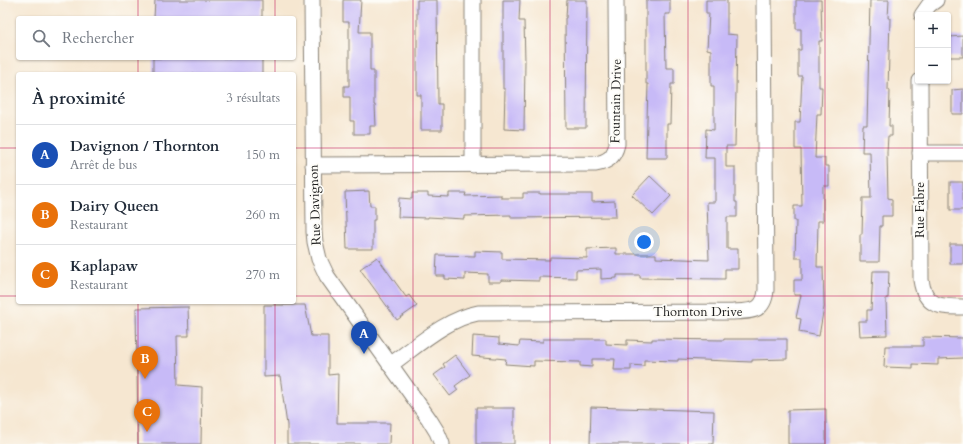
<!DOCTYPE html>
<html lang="fr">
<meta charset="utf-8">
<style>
:root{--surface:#fff;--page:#f2f2f3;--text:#1f2937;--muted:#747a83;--line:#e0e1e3;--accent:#b5179e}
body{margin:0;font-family:Cardo,serif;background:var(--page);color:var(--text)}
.controls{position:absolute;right:12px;top:12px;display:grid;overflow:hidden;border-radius:4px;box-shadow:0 1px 3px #0004}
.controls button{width:36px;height:36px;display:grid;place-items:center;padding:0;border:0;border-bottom:1px solid var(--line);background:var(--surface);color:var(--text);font:20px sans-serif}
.you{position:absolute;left:644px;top:242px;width:14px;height:14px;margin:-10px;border:3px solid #fff;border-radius:50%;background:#1a73e8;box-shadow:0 0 0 6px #1a73e833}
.badge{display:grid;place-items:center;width:26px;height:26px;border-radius:50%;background:var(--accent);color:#fff;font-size:13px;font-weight:700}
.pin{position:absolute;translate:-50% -33px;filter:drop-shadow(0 1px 2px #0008)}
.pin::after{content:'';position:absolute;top:21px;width:14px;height:12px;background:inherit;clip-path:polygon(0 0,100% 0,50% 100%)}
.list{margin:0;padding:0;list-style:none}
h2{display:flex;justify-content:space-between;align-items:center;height:52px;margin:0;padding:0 16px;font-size:17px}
h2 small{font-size:13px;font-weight:400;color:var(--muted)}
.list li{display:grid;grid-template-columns:26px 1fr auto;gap:12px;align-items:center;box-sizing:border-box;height:60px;padding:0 16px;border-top:1px solid var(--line)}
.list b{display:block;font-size:15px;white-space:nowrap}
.list p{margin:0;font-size:13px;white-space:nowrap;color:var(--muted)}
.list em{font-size:13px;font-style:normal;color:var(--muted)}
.icon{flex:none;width:22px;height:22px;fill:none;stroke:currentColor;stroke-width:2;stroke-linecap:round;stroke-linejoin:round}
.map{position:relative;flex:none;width:963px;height:444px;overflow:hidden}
.search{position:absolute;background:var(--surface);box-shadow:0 1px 3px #0004;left:16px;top:16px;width:280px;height:44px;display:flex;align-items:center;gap:10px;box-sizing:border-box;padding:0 14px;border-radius:4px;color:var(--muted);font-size:15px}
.panel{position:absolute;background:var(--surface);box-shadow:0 1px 3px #0004;left:16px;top:72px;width:280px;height:232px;border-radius:4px}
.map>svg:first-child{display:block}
.building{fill:#c7baf7}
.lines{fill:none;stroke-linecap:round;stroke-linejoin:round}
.street-casing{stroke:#898276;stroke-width:17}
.street{stroke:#fff;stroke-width:15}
.grid{fill:none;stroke:#c2185b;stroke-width:1;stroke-opacity:0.55}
.labels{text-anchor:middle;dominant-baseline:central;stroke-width:3.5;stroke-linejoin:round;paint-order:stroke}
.street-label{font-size:13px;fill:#1c1c1c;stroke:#fdfcf7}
</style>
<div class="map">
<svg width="963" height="444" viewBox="0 0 963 444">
<rect width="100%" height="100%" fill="#fdfcf7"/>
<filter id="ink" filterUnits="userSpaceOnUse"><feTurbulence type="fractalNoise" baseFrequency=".025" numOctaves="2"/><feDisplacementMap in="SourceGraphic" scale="8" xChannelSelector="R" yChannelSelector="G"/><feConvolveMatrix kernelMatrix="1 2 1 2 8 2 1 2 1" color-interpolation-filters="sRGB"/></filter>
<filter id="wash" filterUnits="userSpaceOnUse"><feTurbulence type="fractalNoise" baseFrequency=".012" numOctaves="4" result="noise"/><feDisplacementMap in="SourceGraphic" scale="16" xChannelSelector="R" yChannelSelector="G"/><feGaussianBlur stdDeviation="0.9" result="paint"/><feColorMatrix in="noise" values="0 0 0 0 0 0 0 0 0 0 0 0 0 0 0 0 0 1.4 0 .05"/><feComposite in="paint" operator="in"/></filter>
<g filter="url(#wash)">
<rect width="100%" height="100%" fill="#f6e7d1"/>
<g id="blocks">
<g class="building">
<path d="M155,0H262V18H154Z"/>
<path d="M343,0H361L359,32H370V71H374V105H375L376,126H370V134H354V121H350V97H344V86H349V22H343Z"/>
<path d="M417,0H437L438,104H442V130H421V95H417Z"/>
<path d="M503,0H520L519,21H524L525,61L524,130L504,129L505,89H503Z"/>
<path d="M567,0H587L586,128H566L565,18H566Z"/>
<path d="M646,0H670V14H665L666,68H674V84H671L670,124H667V158H646L648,84H646Z"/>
<path d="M706,0H727V34L737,35L735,146H726V167H735V202H737V217H727V249H738V269H725V279L640,278V275H617V278L601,279V269L576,270V278L539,277V281L501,280V282H488V274L465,273V280L445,279V276H436L437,255L475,256V251L502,252V259L550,260V257L587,258V249L616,248V254H656V258L709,260L707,202H715V158H705L706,129L714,130V86H711V50L707,49L709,13H706Z"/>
<path d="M796,0H821L822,41H819V87H822L821,114H817L815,158H825V166H829V186H823V221H818L817,267H823L824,307L819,336L799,332L801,319L796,318L801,295H794V280H802V258H795L796,221H794V206H802L801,149H795V122H800L802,76H798V50H801V29H796Z"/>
<path d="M870,0H889L888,18H890L888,90H890L889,126H892V136H888L887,152L888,198L892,199V216H882V226H880L879,262H860V234H862L863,198H871L870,152H862L863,125H867Z"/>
<path d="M963,36V57H949V37Z"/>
<rect x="153" y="58" width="109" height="16"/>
<path d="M963,89V114H952V90Z"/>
<path d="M650,176L671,196L653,215L632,195Z"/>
<rect x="950" y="182" width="13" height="28"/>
<path d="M369,191L370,206H375V220H373V249H347L345,192Z"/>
<path d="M412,193H428V196L449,197V193H466L465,196L501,195V198H523V193H540V194H592V202L615,201L616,217L511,218V215L464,216V219L428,217V218L398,217L399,198L412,199Z"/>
<rect x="950" y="244" width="13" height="20"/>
<path d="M377,257L406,297L409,295L417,306L397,320L360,269Z"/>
<path d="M873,271H889L888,298H886L887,335L859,336L858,321H867V310H871Z"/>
<path d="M264,305H305L311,336H328V375L338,374L337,423H390L389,444H287V425L280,376L264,377Z"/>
<path d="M188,307L189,336H177L178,385L202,387L201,444H138L136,308Z"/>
<path d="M473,336L499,338V344L519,346L520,341L543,342V339H606V344L627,345V340L652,341V339L724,340V339H787V359L752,360V362L678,359V361L644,360V366L631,365V370H614L615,359H592V367L580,366V362L534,361V366L505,364L506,359L472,356Z"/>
<path d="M923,337L963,338V358L938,359V365L913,364V368L884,367L885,346H923Z"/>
<path d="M455,355L470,375L455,386L458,390L450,396L434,375L445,367L443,364Z"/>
<path d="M591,407L714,411L713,444H590Z"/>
<rect x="476" y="408" width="38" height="36"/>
<path d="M826,409V444H788V410Z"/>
</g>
</g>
</g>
<g filter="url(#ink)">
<use href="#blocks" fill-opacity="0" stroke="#898276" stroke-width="1"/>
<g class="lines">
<defs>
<g id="street">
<path d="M312,0L314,232L315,242L319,259L327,276L429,419L437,432L442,444"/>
<path d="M473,0V165"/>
<path d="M922,15L929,5L936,0"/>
<path d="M920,81L921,280C925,307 940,307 963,307"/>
<path d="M920,153H963"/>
<path d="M313,165L595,164C608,162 614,157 617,144L616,0"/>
<path d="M390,365C417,346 446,319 478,313L733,312C752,311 764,312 766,290L764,0"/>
</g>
</defs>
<use href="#street" class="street-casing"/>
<use href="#street" class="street"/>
</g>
</g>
<path class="grid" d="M138,0V18M275,0V18M413,0V444M550,0V444M688,0V444M825,0V444M138,58V74M275,58V74M0,148H18M294,148H963M0,296H18M294,296H963M138,302V444M275,302V444"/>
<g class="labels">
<g class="street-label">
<text transform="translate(616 101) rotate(-89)">Fountain Drive</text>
<text transform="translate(315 205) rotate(-92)">Rue Davignon</text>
<text transform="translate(920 210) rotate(-90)">Rue Fabre</text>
<text x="698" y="312">Thornton Drive</text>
</g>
</g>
</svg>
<div class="controls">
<button>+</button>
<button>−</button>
</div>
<div class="you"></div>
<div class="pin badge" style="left:364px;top:354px;background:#1a4fb4">A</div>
<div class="pin badge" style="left:145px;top:379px;background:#e8710a">B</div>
<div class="pin badge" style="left:147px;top:432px;background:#e8710a">C</div>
<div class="search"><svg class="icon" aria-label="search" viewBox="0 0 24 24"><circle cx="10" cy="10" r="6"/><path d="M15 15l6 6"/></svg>Rechercher</div>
<section class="panel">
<h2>À proximité<small>3 résultats</small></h2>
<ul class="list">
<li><span class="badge" style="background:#1a4fb4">A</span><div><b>Davignon / Thornton</b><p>Arrêt de bus</p></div><em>150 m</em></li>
<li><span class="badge" style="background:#e8710a">B</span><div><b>Dairy Queen</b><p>Restaurant</p></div><em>260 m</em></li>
<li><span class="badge" style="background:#e8710a">C</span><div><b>Kaplapaw</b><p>Restaurant</p></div><em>270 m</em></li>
</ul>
</section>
</div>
